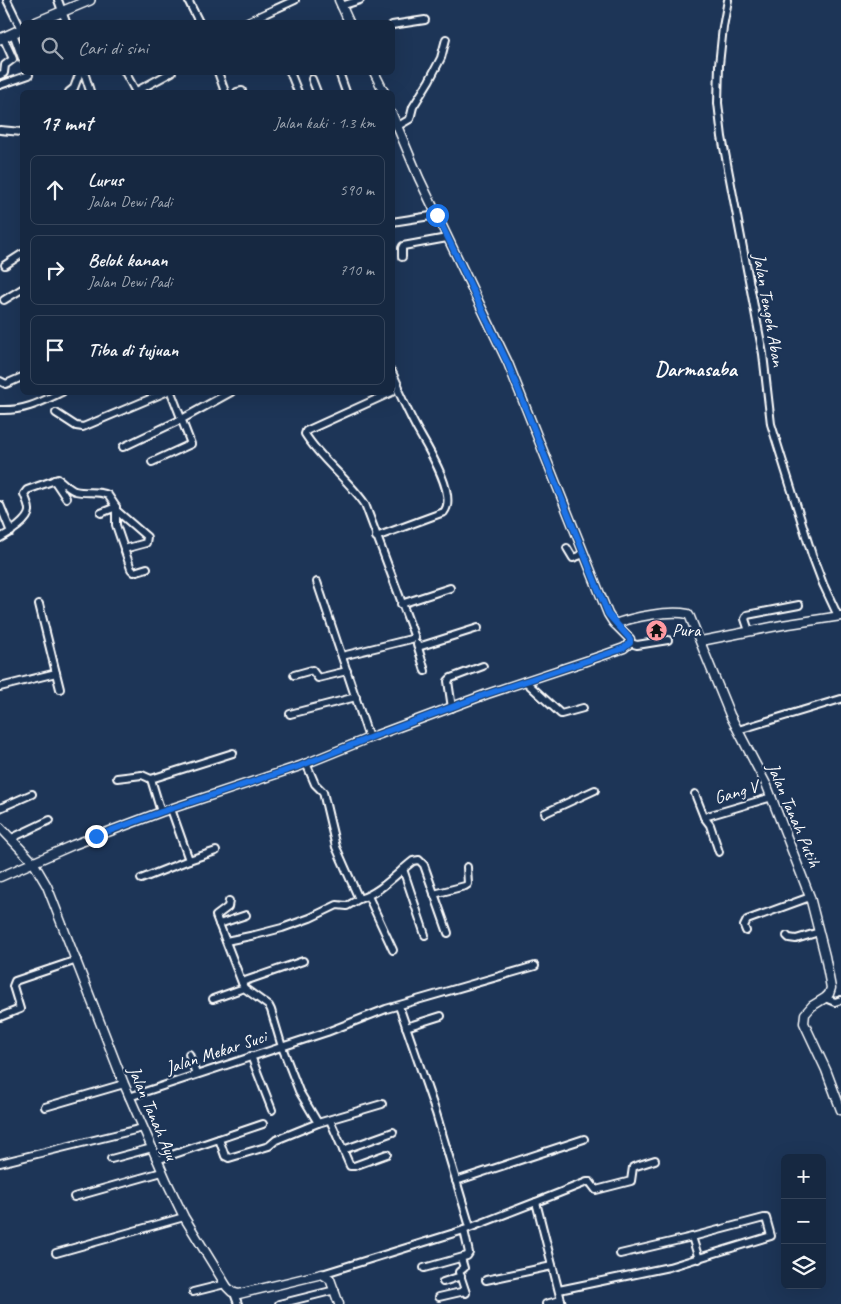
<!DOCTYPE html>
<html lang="id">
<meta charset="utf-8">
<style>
:root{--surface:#162841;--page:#1f3048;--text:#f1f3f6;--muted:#9ea6b1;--line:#35445a}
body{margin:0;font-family:Caveat,sans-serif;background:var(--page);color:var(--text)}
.controls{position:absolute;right:15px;bottom:15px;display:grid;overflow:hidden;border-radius:8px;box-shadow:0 5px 20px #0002}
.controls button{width:45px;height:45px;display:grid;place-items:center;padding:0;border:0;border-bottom:1px solid var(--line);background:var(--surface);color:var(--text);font:25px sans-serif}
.stop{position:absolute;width:15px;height:15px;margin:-11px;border:4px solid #1a73e8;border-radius:50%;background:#fff}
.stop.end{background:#1a73e8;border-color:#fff;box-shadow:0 1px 5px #0008}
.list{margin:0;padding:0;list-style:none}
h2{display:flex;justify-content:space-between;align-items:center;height:65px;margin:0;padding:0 20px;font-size:21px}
h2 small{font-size:16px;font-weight:400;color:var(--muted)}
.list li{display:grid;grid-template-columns:32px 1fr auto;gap:15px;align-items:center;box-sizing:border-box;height:70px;margin:0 10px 10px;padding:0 10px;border:1px solid var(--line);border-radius:8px}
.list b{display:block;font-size:19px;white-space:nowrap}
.list p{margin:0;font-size:16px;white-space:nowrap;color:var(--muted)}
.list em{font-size:16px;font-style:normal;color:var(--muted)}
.icon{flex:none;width:28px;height:28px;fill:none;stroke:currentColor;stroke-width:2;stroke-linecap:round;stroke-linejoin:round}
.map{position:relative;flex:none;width:841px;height:1304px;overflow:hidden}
.search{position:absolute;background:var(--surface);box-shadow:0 5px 20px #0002;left:20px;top:20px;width:375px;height:55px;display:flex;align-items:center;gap:12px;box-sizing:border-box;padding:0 18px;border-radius:8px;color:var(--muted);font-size:19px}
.panel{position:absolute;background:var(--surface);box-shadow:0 5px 20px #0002;left:20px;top:90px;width:375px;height:305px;border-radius:8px}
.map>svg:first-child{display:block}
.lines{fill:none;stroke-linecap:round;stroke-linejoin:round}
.minor-casing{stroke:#fff;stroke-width:10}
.tertiary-casing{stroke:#fff;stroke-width:11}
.secondary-casing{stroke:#fff;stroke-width:12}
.minor{stroke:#1d3557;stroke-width:6}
.tertiary{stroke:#1d3557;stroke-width:8}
.secondary{stroke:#1d3557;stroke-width:9}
.route{stroke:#1a73e8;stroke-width:6}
.labels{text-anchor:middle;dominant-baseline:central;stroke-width:4.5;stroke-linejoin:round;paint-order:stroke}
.street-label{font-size:18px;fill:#fff;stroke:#1d3557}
.poi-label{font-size:18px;fill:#fff;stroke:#1d3557;text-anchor:start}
.quarter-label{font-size:20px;font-weight:bold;fill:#fff;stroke:#1d3557}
</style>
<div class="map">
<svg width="841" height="1304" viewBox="0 0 841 1304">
<rect width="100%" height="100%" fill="#1d3557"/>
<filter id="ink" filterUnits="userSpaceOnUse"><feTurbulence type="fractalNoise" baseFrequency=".02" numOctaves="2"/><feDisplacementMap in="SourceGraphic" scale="10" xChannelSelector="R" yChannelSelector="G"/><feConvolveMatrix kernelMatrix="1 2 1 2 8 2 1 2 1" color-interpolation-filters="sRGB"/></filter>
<g filter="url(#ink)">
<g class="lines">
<defs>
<g id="minor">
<path d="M7,0L21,29"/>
<path d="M58,0L66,22"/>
<path d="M188,0L199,22"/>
<path d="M728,0L723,27L719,65L718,103L722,137L763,354L771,424L812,555L823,584L838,616"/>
<path d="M341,6L360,0"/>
<path d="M247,22L295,0"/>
<path d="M392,25L425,20"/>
<path d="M13,33L22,58"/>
<path d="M84,72L90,91"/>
<path d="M125,72L136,92"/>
<path d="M218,72L225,92"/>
<path d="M290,72L298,92"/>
<path d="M0,75L4,73L5,65L13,59L3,37"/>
<path d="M340,75L346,92"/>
<path d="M312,79L317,92"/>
<path d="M0,85L29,75"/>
<path d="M69,92L74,88L80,72"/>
<path d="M135,92L172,72"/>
<path d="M237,92L242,91"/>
<path d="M398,126L410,119L413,107L429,81L441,58L446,39"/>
<path d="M0,130L22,132"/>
<path d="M392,222L437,215"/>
<path d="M402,257V248L403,246L447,238"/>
<path d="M5,265L22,254"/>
<path d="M4,300L22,289"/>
<path d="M0,381L6,384L22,377"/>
<path d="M0,410C25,411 41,402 62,392"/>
<path d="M56,413L76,426L83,427L166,392"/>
<path d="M123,447L182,419L231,392"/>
<path d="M152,462L191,444L171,392"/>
<path d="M54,480L66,498"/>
<path d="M0,505L11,532"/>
<path d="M117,511L147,537L146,543L124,549"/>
<path d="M101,513L116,507"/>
<path d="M376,537L444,512C458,495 426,445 417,429C410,416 404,403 398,390L399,387L392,372"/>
<path d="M0,538C8,534 30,520 29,510C29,505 26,499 24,494L27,490L58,479C64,483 69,489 75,491C87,494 97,490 108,495L116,507V525L131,569L134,572L147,568"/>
<path d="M567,548L573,558L584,554"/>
<path d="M317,582L369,738"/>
<path d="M401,604L450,588"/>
<path d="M749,631L745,619L747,615L799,605"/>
<path d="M630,643L637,645L668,640"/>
<path d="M417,644L425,671"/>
<path d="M418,647L478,628"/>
<path d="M342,656L415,638L365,504C348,479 321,460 305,434L306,431L392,392"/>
<path d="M56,673L60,689"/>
<path d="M294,675L312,670L318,678L347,671"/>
<path d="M525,681L561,714L583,708"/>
<path d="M0,687L56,673L39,604"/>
<path d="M452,708L448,681L451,678L483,666"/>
<path d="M290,714L356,697"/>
<path d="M738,730L841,699"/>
<path d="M306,763L315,784L323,792L336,847L359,899C380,893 396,874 413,861L419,860L424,865L448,933"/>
<path d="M117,778L142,775L151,779"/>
<path d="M695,794L704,817L772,797"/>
<path d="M0,808L32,794"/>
<path d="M171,809L189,860L216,851"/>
<path d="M161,812L151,779L233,753"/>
<path d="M545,813L595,790"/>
<path d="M704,817L710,825L719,852"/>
<path d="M12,838L50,820"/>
<path d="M403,869L425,935"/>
<path d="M141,879L189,860"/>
<path d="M434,894L465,886L468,884L467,867"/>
<path d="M368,896L393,950"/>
<path d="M219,924L246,915"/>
<path d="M746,931L744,926L747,920L810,897"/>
<path d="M787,936L789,938L796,939L819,932"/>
<path d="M226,941L255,935L282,928L310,918L337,905L347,906L359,899"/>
<path d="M242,982L303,961"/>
<path d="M244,988L269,1006L271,1010L282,1047L299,1091L318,1123L382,1104"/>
<path d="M825,998L835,1002L841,1000"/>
<path d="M213,999L244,988L216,916L228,907L229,901"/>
<path d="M399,1006L436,1113L470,1227"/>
<path d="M0,1017L20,1009L13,986L15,981L77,960"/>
<path d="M406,1027L441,1016"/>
<path d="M189,1054L196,1074"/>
<path d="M251,1056L272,1110"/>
<path d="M129,1097L327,1032L386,1009L535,966"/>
<path d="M45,1107L124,1084"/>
<path d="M330,1120L350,1166H354L387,1154"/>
<path d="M219,1139L225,1156L229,1158L269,1146L276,1140L318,1123"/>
<path d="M343,1150L393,1132"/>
<path d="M111,1159L152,1148"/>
<path d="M157,1160L263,1124"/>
<path d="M0,1163L143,1128"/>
<path d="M456,1181L584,1139"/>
<path d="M74,1197L162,1172"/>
<path d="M536,1202L587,1182H590L596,1190L631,1181L633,1167L655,1160"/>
<path d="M692,1237L699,1259"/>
<path d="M56,1253L184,1217"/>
<path d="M461,1258L464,1268L459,1272L466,1293"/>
<path d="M424,1268L467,1256L469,1253L464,1230"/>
<path d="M322,1274L464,1230L536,1202L562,1304"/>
<path d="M486,1280L552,1266"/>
<path d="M443,1282L461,1276"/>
<path d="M559,1290L669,1267L771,1236L766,1218H764L692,1237L620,1254"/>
<path d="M193,1292L225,1284"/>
<path d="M234,1293L238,1304"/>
<path d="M439,1297L465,1291"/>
<path d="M279,1304L335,1290"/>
<path d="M546,1304L561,1300"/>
</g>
<g id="tertiary">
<path d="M339,0L349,22"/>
<path d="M374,72L384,92"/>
<path d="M615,624C633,617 669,610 688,614L690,617L730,715L767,786L810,897L825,956L831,988L829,994L825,998L812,1006L805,1014L804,1023L826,1070L841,1110"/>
<path d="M701,641L782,625L841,616"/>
<path d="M0,827L33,862L47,886L124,1084L167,1182L184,1217L227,1287L232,1292L239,1294L322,1274L330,1279L339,1304"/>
<path d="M0,877L73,845L161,812L300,766L369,738L487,694L607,654L624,648L630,643V639L613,622L608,614L508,363L419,178L392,114"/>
</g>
<g id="secondary">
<path d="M37,22L90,0"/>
<path d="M0,39L22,29"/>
</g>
</defs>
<use href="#minor" class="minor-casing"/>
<use href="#tertiary" class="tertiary-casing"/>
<use href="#secondary" class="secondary-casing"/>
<use href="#minor" class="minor"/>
<use href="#tertiary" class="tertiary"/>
<use href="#secondary" class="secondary"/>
</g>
</g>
<g class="lines" filter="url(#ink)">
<path class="route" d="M96,836L161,812L300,766L369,738L487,694L607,654L624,648L630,643V639L608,614L508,364L437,215"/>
</g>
<defs>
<symbol id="temple-disc" viewBox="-11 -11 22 22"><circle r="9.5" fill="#ff9aa2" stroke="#1d3557"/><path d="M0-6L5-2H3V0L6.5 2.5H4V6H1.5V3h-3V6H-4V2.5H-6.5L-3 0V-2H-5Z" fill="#111"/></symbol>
</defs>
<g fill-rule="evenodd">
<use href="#temple-disc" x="644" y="618" width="25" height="25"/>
</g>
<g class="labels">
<g class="street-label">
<text transform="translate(769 310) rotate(80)">Jalan Tengeh Aban</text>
<text transform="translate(736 792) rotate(-16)">Gang V</text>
<text transform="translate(794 815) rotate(67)">Jalan Tanah Putih</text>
<text transform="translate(216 1052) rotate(-18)">Jalan Mekar Suci</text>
<text transform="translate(153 1113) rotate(67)">Jalan Tanah Ayu</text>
</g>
<g class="poi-label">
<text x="672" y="630">Pura</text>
</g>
<g class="quarter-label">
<text x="696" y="369">Darmasaba</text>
</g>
</g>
</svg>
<div class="controls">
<button>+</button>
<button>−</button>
<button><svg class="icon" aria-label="layers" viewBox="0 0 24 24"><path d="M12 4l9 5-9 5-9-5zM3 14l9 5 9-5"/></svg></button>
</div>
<div class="stop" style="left:437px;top:215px"></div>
<div class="stop end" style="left:96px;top:836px"></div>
<div class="search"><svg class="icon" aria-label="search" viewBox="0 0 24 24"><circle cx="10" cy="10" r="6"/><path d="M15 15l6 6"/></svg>Cari di sini</div>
<section class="panel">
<h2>17 mnt<small>Jalan kaki · 1.3 km</small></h2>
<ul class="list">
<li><svg class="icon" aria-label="ahead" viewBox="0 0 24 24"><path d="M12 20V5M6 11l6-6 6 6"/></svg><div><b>Lurus</b><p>Jalan Dewi Padi</p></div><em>590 m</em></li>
<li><svg class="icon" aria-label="right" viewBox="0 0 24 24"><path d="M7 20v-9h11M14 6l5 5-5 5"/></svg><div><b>Belok kanan</b><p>Jalan Dewi Padi</p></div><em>710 m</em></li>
<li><svg class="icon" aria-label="arrive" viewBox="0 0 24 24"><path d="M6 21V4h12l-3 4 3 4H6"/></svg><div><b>Tiba di tujuan</b></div></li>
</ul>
</section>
</div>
